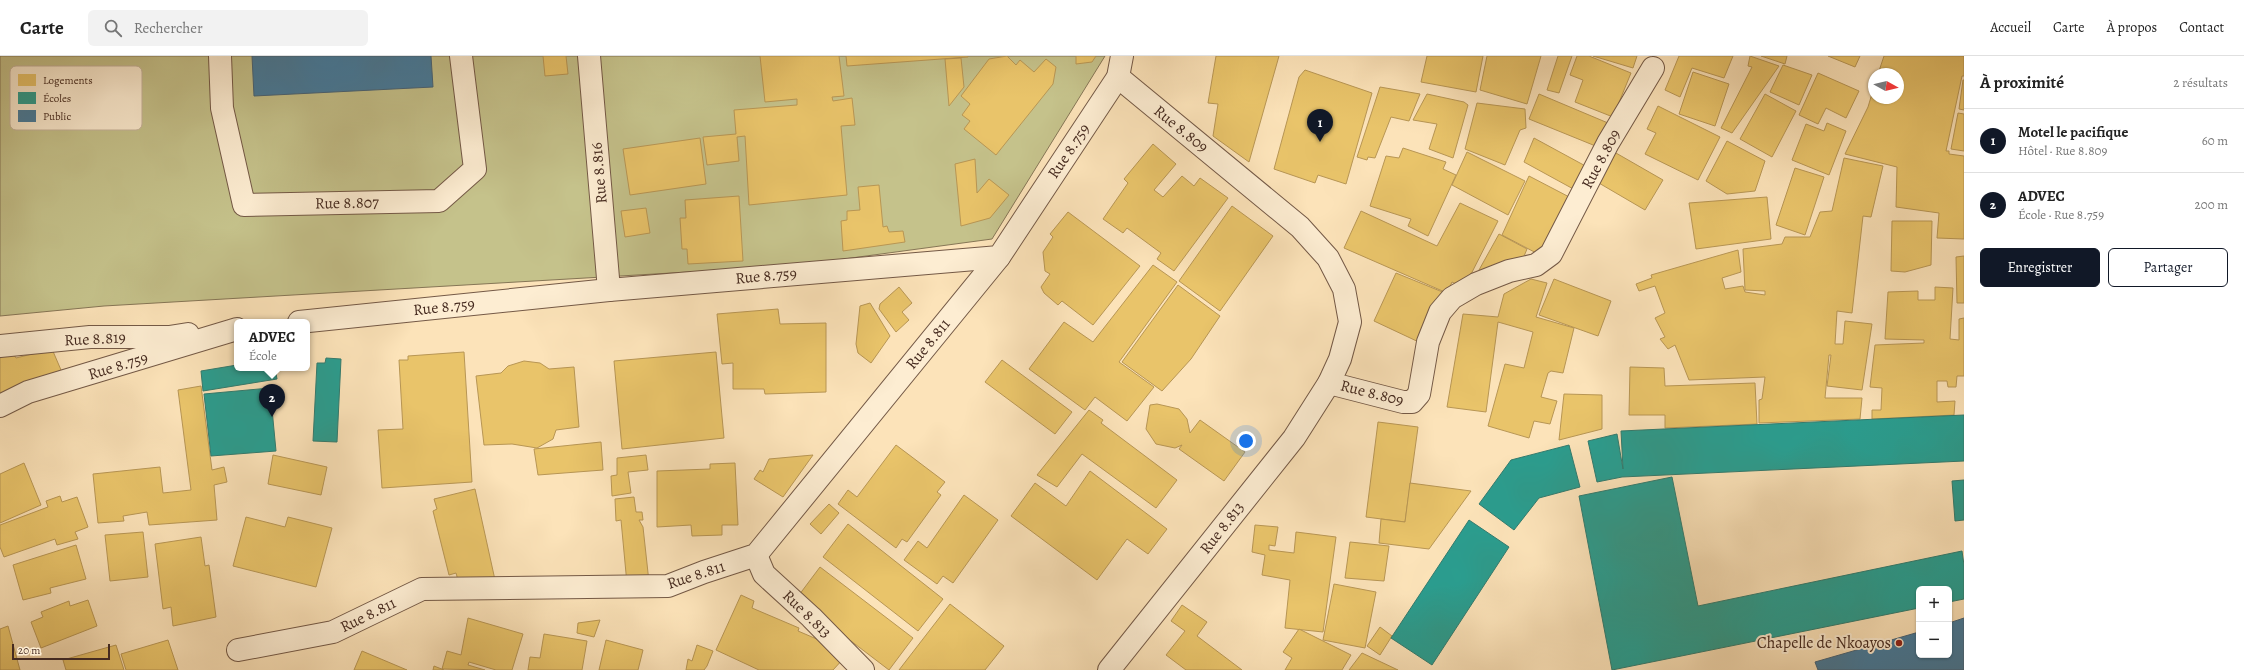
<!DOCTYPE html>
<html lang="fr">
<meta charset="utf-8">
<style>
:root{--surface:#fff;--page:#f2f2f2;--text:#222;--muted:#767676;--line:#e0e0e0;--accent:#111827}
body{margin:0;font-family:Alegreya,serif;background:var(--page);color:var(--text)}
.controls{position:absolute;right:12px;bottom:12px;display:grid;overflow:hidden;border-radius:6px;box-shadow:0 1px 3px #0004}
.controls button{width:36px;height:36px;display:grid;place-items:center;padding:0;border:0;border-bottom:1px solid var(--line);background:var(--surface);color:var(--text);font:20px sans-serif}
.compass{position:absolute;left:1868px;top:12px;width:36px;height:36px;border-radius:50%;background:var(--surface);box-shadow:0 1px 3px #0004;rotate:98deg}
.scale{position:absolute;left:12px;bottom:10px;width:98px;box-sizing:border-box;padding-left:4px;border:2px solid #462b20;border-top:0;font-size:11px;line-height:14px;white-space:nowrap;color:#462b20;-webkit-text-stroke:3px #fdedd2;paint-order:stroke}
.you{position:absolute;left:1246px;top:385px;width:14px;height:14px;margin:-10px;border:3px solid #fff;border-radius:50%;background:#1a73e8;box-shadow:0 0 0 6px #1a73e833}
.badge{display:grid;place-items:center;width:26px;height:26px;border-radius:50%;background:var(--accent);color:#fff;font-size:13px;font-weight:700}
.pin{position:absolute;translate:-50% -33px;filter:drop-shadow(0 1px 2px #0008)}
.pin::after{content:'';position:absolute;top:21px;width:14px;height:12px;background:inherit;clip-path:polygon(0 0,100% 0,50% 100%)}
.popup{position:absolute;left:234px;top:263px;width:76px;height:52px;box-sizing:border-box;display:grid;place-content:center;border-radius:6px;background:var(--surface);filter:drop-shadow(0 1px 3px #0005);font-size:13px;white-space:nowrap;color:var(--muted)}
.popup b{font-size:15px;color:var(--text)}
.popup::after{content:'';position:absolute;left:50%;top:100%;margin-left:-8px;border:8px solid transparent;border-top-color:var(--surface)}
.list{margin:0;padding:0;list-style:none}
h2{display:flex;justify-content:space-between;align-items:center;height:52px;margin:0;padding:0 16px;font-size:17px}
h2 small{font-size:13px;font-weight:400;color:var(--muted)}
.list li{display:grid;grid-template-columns:26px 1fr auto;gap:12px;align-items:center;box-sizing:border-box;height:64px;padding:0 16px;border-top:1px solid var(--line)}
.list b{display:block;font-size:15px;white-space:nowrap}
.list p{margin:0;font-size:13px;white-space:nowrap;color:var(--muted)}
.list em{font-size:13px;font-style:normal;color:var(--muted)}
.actions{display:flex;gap:8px;padding:12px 16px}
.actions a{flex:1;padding:9px 0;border:1px solid var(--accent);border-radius:6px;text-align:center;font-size:14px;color:var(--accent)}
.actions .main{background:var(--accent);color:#fff}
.icon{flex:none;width:22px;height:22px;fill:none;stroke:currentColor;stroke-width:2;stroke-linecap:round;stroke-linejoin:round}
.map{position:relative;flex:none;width:1964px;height:614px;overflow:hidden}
header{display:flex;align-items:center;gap:24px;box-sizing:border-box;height:56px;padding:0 20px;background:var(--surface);border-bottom:1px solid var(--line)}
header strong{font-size:19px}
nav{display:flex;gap:22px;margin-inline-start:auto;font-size:14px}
.search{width:280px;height:36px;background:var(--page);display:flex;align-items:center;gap:10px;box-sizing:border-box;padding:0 14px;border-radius:6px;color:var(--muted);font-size:15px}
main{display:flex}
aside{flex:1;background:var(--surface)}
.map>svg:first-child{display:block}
.green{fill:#c5c28b;stroke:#867656}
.homes{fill:#e9c46a;stroke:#b89654}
.schools{fill:#2a9d8f;stroke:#327b6e}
.public{fill:#457b9d;stroke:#456378}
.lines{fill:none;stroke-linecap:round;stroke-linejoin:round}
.street-casing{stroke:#745946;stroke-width:24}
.street{stroke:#fdedd2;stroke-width:22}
.poi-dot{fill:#8f2418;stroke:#fdedd2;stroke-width:1.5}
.labels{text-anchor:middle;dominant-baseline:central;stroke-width:4;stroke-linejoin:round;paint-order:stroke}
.street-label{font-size:16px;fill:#462b20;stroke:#fdedd2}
.poi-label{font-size:16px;fill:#462b20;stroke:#fdedd2;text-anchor:end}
.key{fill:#fdedd2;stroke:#c6b39d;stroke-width:1}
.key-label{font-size:11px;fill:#462b20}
</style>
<header>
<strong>Carte</strong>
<div class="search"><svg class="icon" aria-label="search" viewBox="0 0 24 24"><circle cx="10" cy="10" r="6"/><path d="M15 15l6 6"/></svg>Rechercher</div>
<nav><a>Accueil</a><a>Carte</a><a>À propos</a><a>Contact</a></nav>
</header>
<main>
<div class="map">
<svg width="1964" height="614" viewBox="0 0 1964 614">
<rect width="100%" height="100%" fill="#fce3b9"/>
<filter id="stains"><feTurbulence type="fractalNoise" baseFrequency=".005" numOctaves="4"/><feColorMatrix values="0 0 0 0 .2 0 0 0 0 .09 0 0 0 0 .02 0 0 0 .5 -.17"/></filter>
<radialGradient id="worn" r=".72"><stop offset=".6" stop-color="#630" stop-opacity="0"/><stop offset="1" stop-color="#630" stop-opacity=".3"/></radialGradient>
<path class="green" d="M0,0H1105L992,183L792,210L104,250L0,260Z"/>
<g class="homes">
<path d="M543,0H566L568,18L545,20Z"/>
<path d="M760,0H839L844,40L832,41L833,45L852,42L855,69L841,70L847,139L749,149L745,80L737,81L739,105L707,109L703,81L736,78L734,54L797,49V43L765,46Z"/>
<path d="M846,0H968V1L847,10Z"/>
<path d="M1007,0L1016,9L1020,4L1034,16L1046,3L1056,11L1053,28L996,99L964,73L970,65L962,59L970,48L961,40L989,3Z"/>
<path d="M1076,0H1096L1092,6L1076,8Z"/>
<path d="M1216,0H1279L1249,106L1213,80L1218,48L1208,47Z"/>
<path d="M1427,0H1483L1476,36L1421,26Z"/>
<path d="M1487,0H1541L1527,48L1480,34Z"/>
<path d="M1558,0H1572L1559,37L1547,34Z"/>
<path d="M1577,0H1589L1631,17L1613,61L1575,46L1583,24L1570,19Z"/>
<path d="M1593,0H1637L1633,12Z"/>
<path d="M1679,0H1733L1724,22L1692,12L1680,41L1665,34Z"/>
<path d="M1750,0L1779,10L1732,77L1721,72L1752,11L1748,10Z"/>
<path d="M1761,0H1787L1785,8Z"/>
<path d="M1828,0H1860L1855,11Z"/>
<path d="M1884,0H1964V20H1962L1946,95H1949V98L1964,100V183L1937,182L1939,157L1896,151L1897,111L1845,98L1868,51L1874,31V42H1898V18H1878Z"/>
<path d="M961,2L964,31L949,50L945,3Z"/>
<path d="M1783,9L1812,19L1799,49L1770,36Z"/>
<path d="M1305,14L1372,37L1346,128L1318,119L1315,127L1274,113L1299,21Z"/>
<path d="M1693,16L1729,28L1715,70L1679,58Z"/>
<path d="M1818,17L1859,35L1846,62L1826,52L1818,68L1799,59Z"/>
<path d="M1963,24H1964V54L1959,53Z"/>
<path d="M1380,31L1420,38L1409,65L1391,61L1375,102L1368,101L1367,104L1357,101Z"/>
<path d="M1427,38L1464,46L1468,49L1453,102L1429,93L1437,68L1413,64Z"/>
<path d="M1539,38L1608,67L1598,91L1529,63Z"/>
<path d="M1765,38L1796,55L1772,101L1740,83Z"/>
<path d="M1477,47L1525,53L1526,72L1520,74L1505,109L1465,93Z"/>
<path d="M1658,50L1720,81L1698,124L1645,98L1656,77L1647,73Z"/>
<path d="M1958,57L1964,58V95L1951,93Z"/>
<path d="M1827,67L1846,75L1829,119L1792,104L1806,68L1824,75Z"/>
<path d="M700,82L706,128L630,139L623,93Z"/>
<path d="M1534,82L1591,113L1577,135L1524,106Z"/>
<path d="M1727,85L1765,105L1755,135L1727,138L1706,125Z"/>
<path d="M1153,88L1176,108L1154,134L1163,141L1182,120L1194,130L1200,122L1228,142L1174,215L1157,203L1161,197L1127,172L1123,177L1103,163L1128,127L1124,123Z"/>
<path d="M1403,92L1446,106L1443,113L1456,119L1428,180L1408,170L1411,163L1370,150L1386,100L1399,102Z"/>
<path d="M1609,93L1663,124L1645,154L1592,123Z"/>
<path d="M1467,96L1525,125L1508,159L1452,129Z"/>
<path d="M1844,102L1883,110L1871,161L1863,160L1852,257L1837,255L1835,288H1843L1845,265L1872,268L1862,334L1827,330L1831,299H1829L1825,342H1862L1860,363L1759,367V344L1762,343L1765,321L1689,324L1675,289L1668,293L1660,283L1665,281L1655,262L1665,257L1655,230L1639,235L1636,228L1652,222L1651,219L1738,194L1741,216L1722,222L1725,233L1743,230L1745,236L1765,239V235L1745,234L1743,193L1782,188L1785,181H1810L1820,156L1832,155Z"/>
<path d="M975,103L977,137L989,123L1009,139L990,162L961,170L955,108Z"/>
<path d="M1795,112L1824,121L1805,179L1776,169Z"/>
<path d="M1529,120L1575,144L1542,200L1502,179Z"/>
<path d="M879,129L883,171L887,170L889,176L903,175L905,186L843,195L841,165L847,164V155L860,154L858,131Z"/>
<path d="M739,140L743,205L688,208L687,193H682L680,162H686L685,144Z"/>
<path d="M1767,141L1771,183L1696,193L1689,147Z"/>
<path d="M1460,147L1498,165L1464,232L1452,226L1447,237L1344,192L1361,155L1437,190Z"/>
<path d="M1232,150L1273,180L1220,255L1179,225Z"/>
<path d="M646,152L650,177L625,181L621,155Z"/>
<path d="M1068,156L1140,210L1093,269L1062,245L1058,249L1044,237L1041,231L1050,218L1045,215L1043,196L1053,181L1050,178Z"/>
<path d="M1892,165H1932L1931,209L1905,216L1891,215Z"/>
<path d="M1499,178L1527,193L1522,205L1488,218L1479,214Z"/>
<path d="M1964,200V247H1957L1956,201Z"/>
<path d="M1153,209L1177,226L1119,306L1154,331L1127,365L1095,341L1085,354L1029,313L1064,266L1093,286Z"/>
<path d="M1396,217L1445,237L1423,288L1374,265Z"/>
<path d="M1531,223L1547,227L1536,261L1574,272L1563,317L1551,315L1548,317L1541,341L1557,345L1550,368L1534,365L1529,382L1488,370L1505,308L1524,312L1533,276L1498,266L1486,356L1447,351L1463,258L1498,261L1504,238Z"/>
<path d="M1554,223L1611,245L1598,280L1539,259Z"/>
<path d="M1178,229L1220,260L1191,303L1162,335L1122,306Z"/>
<path d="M899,231L912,247L902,256L909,264L896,276L879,253L880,248Z"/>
<path d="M1935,231L1953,232L1950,283L1959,284V263L1964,262V320H1957L1956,331H1948L1947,325H1937V346L1955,345L1954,359L1872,363V354H1881L1882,332L1870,331L1875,289L1924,287V284L1885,283L1888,236L1918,235V244H1935Z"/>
<path d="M870,247L890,280L871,307L858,297L856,288L860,250Z"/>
<path d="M778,253L780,268L826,267V336L765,338L764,333H733V307L722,308L717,258Z"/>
<path d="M52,293L61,314L0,344V302L12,296L16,302Z"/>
<path d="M464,296L472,426L382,432L378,374L403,373L399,304H408V300Z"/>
<path d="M716,296L724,382L622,393L614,305Z"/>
<path d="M1002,304L1072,356L1055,378L985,326Z"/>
<path d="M524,305L540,307L549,313L574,311L579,371L556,374L553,383L537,392L512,388L484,389L476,320L501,317L508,310Z"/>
<path d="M1630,311L1664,312L1665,330L1755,327L1757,368L1665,372V359H1629Z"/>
<path d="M201,330L212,414L224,411L227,426L214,429L217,464L149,469L147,456L123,460L124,465L98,467L93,418L160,411L163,437L191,434L178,334Z"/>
<path d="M1564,338L1602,339V373L1559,384Z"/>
<path d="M1157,348L1179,353L1187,363L1190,377L1200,364L1245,396L1224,425L1179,393L1182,389L1175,392L1156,388L1146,373L1150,349Z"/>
<path d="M1089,354L1103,364L1101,367L1177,424L1156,452L1082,398L1057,431L1037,419Z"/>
<path d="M1378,366L1418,371L1405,466L1366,461Z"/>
<path d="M601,386L603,414L538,419L534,393Z"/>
<path d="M896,389L945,426L937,436L941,439L907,486L902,483L896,492L838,448L848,434L857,441Z"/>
<path d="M273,399L327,411L321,439L268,428Z"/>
<path d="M646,399L648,414L628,416L631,437L612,440L611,420L617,419V402Z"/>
<path d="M813,399L783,441L754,423L760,414L763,416L769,403Z"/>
<path d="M24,407L41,449L0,467V418Z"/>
<path d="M735,407L738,469H722V479L692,480L691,469L657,471V415L710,413V408Z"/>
<path d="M1090,415L1167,473L1148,498L1127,483L1097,524L1011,460L1035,427L1066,450Z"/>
<path d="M1410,427L1471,435L1429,493L1379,487L1381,463L1405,466Z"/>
<path d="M475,433L497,533L463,542L456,517L449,519L433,455L437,453L434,443Z"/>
<path d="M964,439L998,464L953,527L943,520L937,528L904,504L918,485L927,492Z"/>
<path d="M60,440L62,446L77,441L88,471L75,476L78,483L57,489L55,483L4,501L0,491V469L48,451L46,445Z"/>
<path d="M634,441L636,456H642L643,464H639L643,471L649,526L627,528L621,464L616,465L615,443Z"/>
<path d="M829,448L839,457L821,478L810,468Z"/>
<path d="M246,461L285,471L288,461L332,472L316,531L233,510Z"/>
<path d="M848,468L943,543L918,575L823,501Z"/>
<path d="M1255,469L1278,471L1275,490L1269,489V494L1294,497L1296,476L1336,481L1323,576L1285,572L1290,524L1262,519L1265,499L1252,496Z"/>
<path d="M143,476L148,521L110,525L105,479Z"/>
<path d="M201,481L205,510L209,509L216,561L173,570L171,551L163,553L155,488Z"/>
<path d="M1350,486L1389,490L1384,525L1345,522Z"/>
<path d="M76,489L86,523L50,532L51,537L23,544L13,509Z"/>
<path d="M820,511L913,582L889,614L796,543Z"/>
<path d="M1334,528L1376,536L1365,592L1323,584Z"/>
<path d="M741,539L754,545L752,552L799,572L798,575L819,584L844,602L833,614H759L716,594Z"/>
<path d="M88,544L97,570L41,592L31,566L43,561L41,556L69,545L70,550Z"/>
<path d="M950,548L1004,590L985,614H899Z"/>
<path d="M1182,549L1207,566L1197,580L1242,614H1186L1166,599L1185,575L1171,565Z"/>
<path d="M468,562L523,578L512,614H496L469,606L468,609L485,614L442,613L447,595L461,599Z"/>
<path d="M600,564L594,581L577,577L578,567Z"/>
<path d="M8,570L20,614H0V573Z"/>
<path d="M1380,571L1392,580L1380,599L1367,590Z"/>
<path d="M1299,573L1351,599L1342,614H1285L1292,602L1283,596Z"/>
<path d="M544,578L587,585L582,614H528L530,601L540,602Z"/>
<path d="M168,584L178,614H126L121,598Z"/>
<path d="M606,584L643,594L638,614H599Z"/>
<path d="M116,589L124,614H66L63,604Z"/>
<path d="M697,589L713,595L707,610L704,614H686L688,603L692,605Z"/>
<path d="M362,595L407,614H354Z"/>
<path d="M1362,597L1398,614H1349Z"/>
<path d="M434,610L444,614H433Z"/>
</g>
<g class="schools">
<path d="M326,302L341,303L337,386L313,385L317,307H325Z"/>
<path d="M237,309V312H275L277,323L203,335L201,315Z"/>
<path d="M270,332L276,395L211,400L204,338Z"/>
<path d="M1964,359V405L1622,421L1597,426L1588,385L1617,378L1623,413L1621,375Z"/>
<path d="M1569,389L1580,431L1539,442L1514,474L1479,448L1511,404Z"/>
<path d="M1672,421L1698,550L1962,495L1964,509V543L1949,546V533H1919V552L1612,614L1579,440Z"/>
<path d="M1964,424V464L1955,465L1952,425Z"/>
<path d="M1469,464L1509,491L1432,609L1391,582Z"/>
</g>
<g class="public">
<path d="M252,0H431L433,31L254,40Z"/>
<path d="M1964,562V614H1818L1815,606L1919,576V599H1949V567Z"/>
</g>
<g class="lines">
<defs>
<g id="street">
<path d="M220,0L222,52L244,149L439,145L475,113L461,0"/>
<path d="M589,0L609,234"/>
<path d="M1118,21L1300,171L1328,202L1344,233L1350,266L1340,303L1329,327L1403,346H1412L1419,338L1428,286L1440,256L1452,242L1476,228L1509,215L1536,209L1551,198L1608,87L1653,12"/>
<path d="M299,266L609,234L999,201L1118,21L1122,0"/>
<path d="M0,290L90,281H169L188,278"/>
<path d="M0,350L28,336L237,273"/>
<path d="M756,499L764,518L811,561L863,614"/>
<path d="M238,594L333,576L422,533L668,530L704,516L756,499L999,201"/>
<path d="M1109,614L1294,382L1329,327"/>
</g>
</defs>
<use href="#street" class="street-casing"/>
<use href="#street" class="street"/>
</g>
<circle class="poi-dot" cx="1899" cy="587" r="4"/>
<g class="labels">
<g class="street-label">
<text transform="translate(1181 73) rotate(39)">Rue 8.809</text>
<text transform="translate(1069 95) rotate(-56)">Rue 8.759</text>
<text transform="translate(1601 103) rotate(-62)">Rue 8.809</text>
<text transform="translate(599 117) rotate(-95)">Rue 8.816</text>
<text transform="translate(347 147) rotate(-1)">Rue 8.807</text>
<text transform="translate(766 220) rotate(-5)">Rue 8.759</text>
<text transform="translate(444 251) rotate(-6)">Rue 8.759</text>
<text transform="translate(95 283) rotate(-3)">Rue 8.819</text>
<text transform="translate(928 288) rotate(-51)">Rue 8.811</text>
<text transform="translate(118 310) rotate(-17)">Rue 8.759</text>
<text transform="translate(1372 337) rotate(14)">Rue 8.809</text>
<text transform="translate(1222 472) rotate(-52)">Rue 8.813</text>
<text transform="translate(696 519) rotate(-18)">Rue 8.811</text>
<text transform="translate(807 558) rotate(44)">Rue 8.813</text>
<text transform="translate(368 559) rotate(-26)">Rue 8.811</text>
</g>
<g class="poi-label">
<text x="1891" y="587">Chapelle de Nkoayos</text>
</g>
</g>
<rect x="10" y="10" width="132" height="64" rx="6" class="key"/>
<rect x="18" y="18" width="18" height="12" fill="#e9c46a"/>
<rect x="18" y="36" width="18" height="12" fill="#2a9d8f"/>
<rect x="18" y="54" width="18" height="12" fill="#457b9d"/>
<g class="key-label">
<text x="43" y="28">Logements</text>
<text x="43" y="46">Écoles</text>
<text x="43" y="64">Public</text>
</g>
<rect width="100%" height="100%" filter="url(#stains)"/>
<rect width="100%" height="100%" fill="url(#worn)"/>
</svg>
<div class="controls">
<button>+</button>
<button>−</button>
</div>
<svg class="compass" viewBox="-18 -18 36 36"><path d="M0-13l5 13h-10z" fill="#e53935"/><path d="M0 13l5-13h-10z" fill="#767676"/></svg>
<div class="scale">20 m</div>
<div class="you"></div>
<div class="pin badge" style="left:1320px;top:86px">1</div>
<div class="pin badge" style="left:272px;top:361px">2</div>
<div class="popup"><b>ADVEC</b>École</div>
</div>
<aside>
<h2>À proximité<small>2 résultats</small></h2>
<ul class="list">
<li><span class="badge">1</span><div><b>Motel le pacifique</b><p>Hôtel · Rue 8.809</p></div><em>60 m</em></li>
<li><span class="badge">2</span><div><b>ADVEC</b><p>École · Rue 8.759</p></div><em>200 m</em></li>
</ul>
<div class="actions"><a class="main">Enregistrer</a><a>Partager</a></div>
</aside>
</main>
